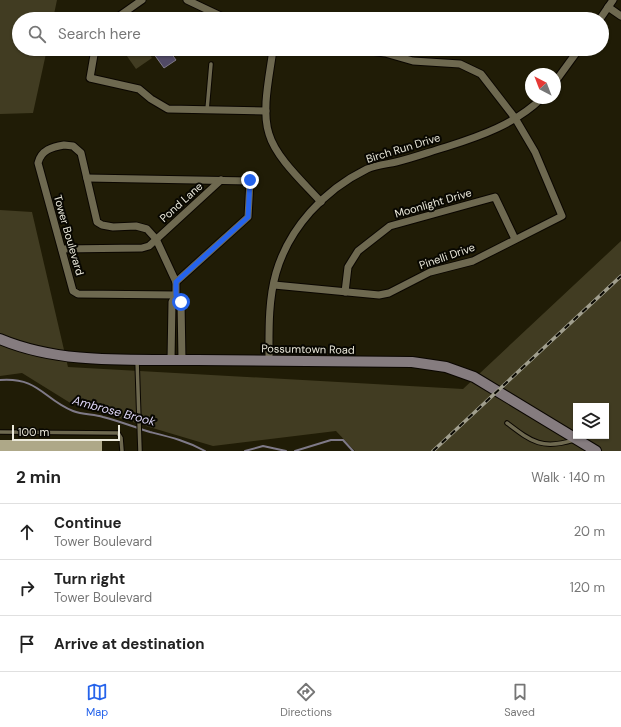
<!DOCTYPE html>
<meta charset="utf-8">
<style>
:root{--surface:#fff;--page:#f6f6f6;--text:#222;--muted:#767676;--line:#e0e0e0;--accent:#2563eb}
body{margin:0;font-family:"DM Sans",sans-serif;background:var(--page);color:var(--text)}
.controls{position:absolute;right:12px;bottom:12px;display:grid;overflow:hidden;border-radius:0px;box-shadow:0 1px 3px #0004}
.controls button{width:36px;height:36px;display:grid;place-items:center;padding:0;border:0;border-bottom:1px solid var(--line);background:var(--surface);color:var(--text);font:20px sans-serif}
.compass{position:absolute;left:525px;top:68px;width:36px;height:36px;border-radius:50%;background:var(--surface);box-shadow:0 1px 3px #0004;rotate:318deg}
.scale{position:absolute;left:12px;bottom:10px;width:108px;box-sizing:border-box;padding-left:4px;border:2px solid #ebe9db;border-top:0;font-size:11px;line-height:14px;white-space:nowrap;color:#ebe9db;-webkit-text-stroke:3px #080701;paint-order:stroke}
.stop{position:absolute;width:12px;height:12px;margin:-9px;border:3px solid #2563eb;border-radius:50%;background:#fff}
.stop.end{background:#2563eb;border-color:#fff;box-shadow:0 1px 4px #0008}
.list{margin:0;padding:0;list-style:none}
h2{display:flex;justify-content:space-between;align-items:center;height:52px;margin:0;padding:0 16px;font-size:17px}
h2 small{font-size:13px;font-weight:400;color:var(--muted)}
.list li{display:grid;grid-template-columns:26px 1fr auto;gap:12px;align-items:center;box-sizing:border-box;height:56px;padding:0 16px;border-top:1px solid var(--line)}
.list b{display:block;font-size:15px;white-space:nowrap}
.list p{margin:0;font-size:13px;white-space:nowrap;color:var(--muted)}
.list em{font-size:13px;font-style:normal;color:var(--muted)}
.icon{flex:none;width:22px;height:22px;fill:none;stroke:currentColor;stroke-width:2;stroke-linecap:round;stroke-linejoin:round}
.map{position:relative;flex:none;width:621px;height:451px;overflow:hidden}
.search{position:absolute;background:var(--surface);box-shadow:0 1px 3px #0004;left:12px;right:12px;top:12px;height:44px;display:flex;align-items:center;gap:10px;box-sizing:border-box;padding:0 14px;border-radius:22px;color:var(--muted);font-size:15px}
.sheet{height:220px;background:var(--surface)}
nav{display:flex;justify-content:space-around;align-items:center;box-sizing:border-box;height:56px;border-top:1px solid var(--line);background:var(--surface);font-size:11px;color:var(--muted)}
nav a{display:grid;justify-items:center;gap:2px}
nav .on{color:var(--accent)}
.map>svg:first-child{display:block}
.green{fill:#413c22;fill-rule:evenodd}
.water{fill:#514a65;stroke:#7f7a88}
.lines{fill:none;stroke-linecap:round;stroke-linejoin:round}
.stream{stroke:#7f7a88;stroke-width:2}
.building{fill:#aea888}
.service-casing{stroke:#0a0600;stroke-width:5.5}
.minor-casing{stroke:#0a0600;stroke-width:9}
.secondary-casing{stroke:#0a0600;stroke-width:12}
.service{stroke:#6e6950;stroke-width:3.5}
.minor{stroke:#6e6950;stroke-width:7}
.secondary{stroke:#857c7f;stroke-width:10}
.rail-casing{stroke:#a19f8e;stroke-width:3.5}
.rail{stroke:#080701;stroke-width:2;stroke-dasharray:6;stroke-linecap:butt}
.route{stroke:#2563eb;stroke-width:5}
.labels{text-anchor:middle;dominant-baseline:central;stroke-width:4;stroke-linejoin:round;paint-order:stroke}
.street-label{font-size:11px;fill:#ebe9db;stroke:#080701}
.water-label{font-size:12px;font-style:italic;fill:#dfd7f8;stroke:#080701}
</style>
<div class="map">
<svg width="621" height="451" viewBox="0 0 621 451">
<rect width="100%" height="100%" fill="#201c06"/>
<g class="green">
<path d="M0,0H57L53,19H19V49H47L33,113L0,114Z"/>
<path d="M122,49H146L152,58L136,69Z"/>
<path d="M0,210L32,212L68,367L463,389L621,241V451H355L336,431L213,446L72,404L22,373L0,376ZM576,406H606V436H576Z"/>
</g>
<path class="water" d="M168,49L176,60L164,68L151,50Z"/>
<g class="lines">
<g class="stream">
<path d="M0,380C39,377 43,399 73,411C83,415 94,414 103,417C119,421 134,427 150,432C170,437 187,441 205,451"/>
<path d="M245,451L263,446L286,451"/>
<path d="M295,451L331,440H343L353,451"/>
</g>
</g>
<rect class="building" x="0" y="440" width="102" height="11"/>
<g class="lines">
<defs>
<g id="service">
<path d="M207,110L211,64"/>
<path d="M137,360L140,451"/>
<path d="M507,423C532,442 542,450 574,440"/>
<path d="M0,432L118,433L121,438L122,451"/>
</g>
<g id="minor">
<path d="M187,0L227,19"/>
<path d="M608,7L621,16"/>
<path d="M115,19L142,0"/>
<path d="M600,19L613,0"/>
<path d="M95,49L90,78L139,89L151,99L168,109L266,111"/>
<path d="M273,49C270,74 261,110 269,134C276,158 304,183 321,202"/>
<path d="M310,49L324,50L337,49"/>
<path d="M555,82L579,49"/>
<path d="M64,145L73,146L81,153L97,222L102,225L113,227L136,226L147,229L156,239L176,282V295L78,294L73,291L38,163C41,150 52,147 64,145Z"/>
<path d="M87,178L250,181L248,217L176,282"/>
<path d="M62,249L142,248L149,246L221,180"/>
<path d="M274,285L379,295L389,293L430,272L473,261L562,216L535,152L515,118L481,74L460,64L413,61L385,53L356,49"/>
<path d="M345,292L348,267L358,251L390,226L495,197L515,239"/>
<path d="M171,360L172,302L176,295L181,302L182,360"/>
<path d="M269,360C269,332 268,301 276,273C289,228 324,190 367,169C376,165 387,164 396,162C413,158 429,152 446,147C481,136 515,124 542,98"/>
</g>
<path id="secondary" d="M0,339C62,365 132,359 197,360C269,360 341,361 412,362L446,367L474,377L596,451"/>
</defs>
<use href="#service" class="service-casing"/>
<use href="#minor" class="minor-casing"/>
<use href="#secondary" class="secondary-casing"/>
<use href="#service" class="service"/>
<use href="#minor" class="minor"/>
<use href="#secondary" class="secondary"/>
<defs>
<path id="rail" d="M433,451L621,276"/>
</defs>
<use href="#rail" class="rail-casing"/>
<use href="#rail" class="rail"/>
</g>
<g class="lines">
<path class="route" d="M181,302L176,295V282L248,217L250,180"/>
</g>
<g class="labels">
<g class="street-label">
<text transform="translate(403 148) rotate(-17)">Birch Run Drive</text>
<text transform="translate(181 202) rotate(-42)">Pond Lane</text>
<text transform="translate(433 203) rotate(-16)">Moonlight Drive</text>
<text transform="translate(69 235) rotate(74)">Tower Boulevard</text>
<text transform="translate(447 256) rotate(-19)">Pinelli Drive</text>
<text transform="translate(308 349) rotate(1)">Possumtown Road</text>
</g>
<g class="water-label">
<text transform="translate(114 411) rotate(15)">Ambrose Brook</text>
</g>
</g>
</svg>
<div class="controls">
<button><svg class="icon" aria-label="layers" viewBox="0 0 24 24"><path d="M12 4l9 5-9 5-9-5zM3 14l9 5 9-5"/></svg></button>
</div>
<svg class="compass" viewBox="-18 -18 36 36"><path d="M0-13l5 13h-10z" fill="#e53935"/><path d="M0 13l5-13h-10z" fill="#767676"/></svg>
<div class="scale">100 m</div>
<div class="stop" style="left:181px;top:302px"></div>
<div class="stop end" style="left:250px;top:180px"></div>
<div class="search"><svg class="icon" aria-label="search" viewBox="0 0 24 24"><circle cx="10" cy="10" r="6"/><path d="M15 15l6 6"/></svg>Search here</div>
</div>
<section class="sheet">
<h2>2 min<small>Walk · 140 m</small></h2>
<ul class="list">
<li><svg class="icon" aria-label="ahead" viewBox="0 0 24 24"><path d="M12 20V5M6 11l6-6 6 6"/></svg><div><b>Continue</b><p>Tower Boulevard</p></div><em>20 m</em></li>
<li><svg class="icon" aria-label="right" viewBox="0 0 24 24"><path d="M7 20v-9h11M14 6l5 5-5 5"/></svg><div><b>Turn right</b><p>Tower Boulevard</p></div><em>120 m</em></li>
<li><svg class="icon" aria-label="arrive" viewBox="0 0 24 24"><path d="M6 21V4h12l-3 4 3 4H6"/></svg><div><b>Arrive at destination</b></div></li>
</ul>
</section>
<nav>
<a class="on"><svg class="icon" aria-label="map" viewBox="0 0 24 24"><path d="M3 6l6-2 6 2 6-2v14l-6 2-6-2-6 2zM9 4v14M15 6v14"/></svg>Map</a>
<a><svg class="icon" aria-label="directions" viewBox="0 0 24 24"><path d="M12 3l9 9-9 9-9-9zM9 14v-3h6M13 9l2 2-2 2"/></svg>Directions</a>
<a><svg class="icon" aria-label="saved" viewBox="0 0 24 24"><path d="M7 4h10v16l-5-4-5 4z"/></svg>Saved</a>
</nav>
